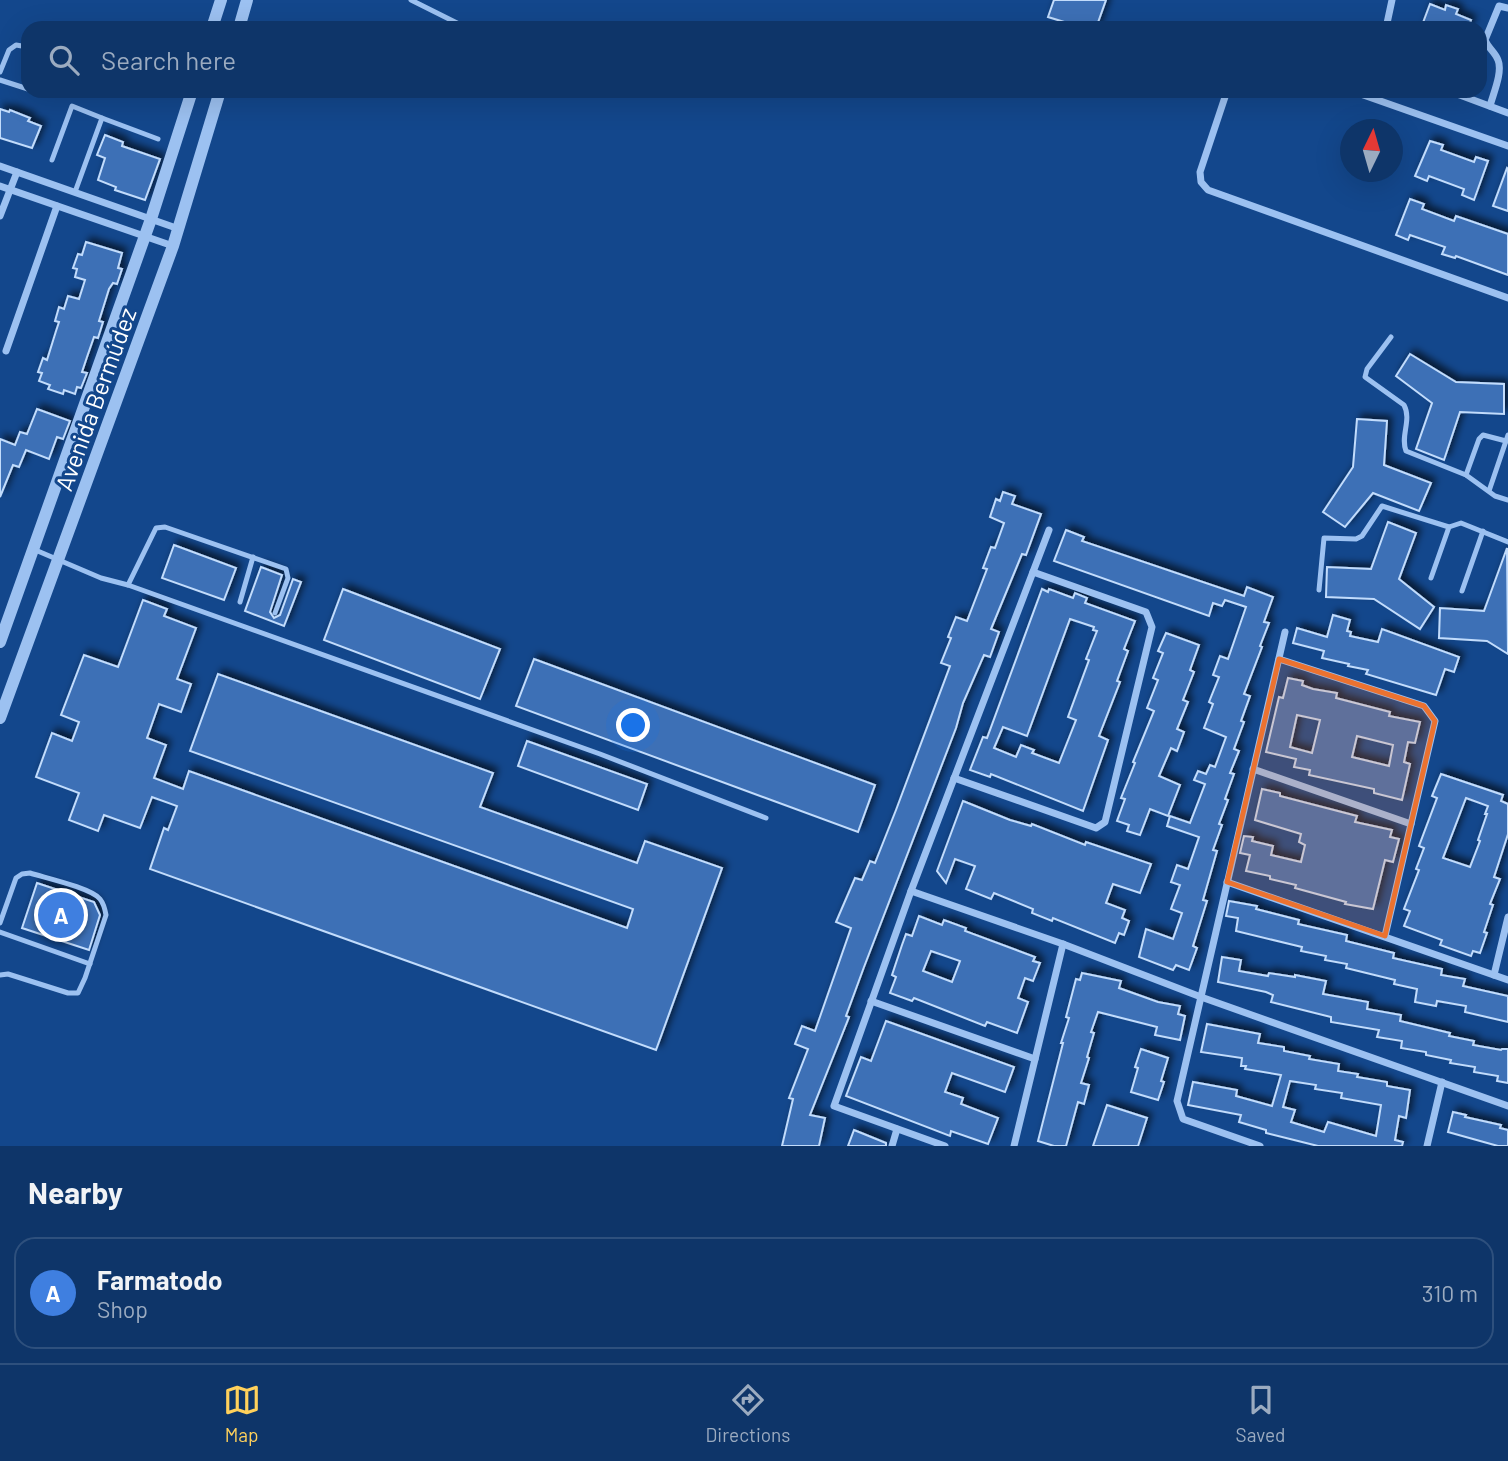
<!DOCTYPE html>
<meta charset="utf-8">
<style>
:root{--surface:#0e3569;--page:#1c4071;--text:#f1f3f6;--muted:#9babc0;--line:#2e507d;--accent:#ffd15b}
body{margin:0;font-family:Barlow,sans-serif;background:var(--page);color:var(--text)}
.compass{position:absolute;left:1340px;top:119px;width:63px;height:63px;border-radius:50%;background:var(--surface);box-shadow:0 7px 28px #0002;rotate:5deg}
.you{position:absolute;left:634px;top:726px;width:24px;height:24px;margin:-18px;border:5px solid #fff;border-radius:50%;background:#1a73e8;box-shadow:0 0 0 10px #1a73e833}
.badge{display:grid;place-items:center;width:46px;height:46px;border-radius:50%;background:var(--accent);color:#fff;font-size:23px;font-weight:700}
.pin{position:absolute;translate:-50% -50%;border:4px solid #fff;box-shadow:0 2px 7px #0006}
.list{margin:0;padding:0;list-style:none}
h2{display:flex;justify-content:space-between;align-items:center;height:91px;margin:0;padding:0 28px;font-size:30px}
h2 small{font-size:23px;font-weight:400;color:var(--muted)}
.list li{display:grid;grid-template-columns:46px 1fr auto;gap:21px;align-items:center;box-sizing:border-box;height:112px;margin:0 14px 14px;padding:0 14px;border:2px solid var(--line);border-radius:21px}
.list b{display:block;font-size:26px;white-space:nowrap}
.list p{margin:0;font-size:23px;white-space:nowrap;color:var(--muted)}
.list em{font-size:23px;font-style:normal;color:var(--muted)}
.icon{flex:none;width:38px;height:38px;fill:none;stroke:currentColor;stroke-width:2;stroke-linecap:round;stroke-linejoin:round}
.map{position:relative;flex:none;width:1508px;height:1146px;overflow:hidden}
.search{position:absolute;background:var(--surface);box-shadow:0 7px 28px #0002;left:21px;right:21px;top:21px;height:77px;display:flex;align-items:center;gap:18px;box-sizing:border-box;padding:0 24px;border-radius:21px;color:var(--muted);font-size:26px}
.sheet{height:217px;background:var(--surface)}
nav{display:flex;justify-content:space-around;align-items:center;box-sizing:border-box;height:98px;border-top:2px solid var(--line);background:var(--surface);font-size:19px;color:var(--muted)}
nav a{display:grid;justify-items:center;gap:4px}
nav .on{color:var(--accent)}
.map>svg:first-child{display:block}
.building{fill:#3c70b6;stroke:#c2dcfc;stroke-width:2;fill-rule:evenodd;filter:url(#shadow)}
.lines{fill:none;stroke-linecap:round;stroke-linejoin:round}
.service{stroke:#9cc1f1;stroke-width:5}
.minor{stroke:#9cc1f1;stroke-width:7}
.tertiary{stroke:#9cc1f1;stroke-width:12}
.marked{fill:#eb7230;fill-opacity:0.2;stroke:#eb7230;stroke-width:5;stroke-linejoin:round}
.labels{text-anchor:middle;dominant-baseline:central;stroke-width:6;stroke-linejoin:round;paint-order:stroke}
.street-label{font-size:24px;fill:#fff;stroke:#13478c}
</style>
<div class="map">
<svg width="1508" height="1146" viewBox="0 0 1508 1146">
<defs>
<filter id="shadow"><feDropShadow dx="4.5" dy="-4.5" stdDeviation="3.5" flood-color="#0009"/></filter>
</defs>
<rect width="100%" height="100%" fill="#13478c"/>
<g class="building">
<path d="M1054,0H1106L1096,28L1086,25L1084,28L1048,17Z"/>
<path d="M1430,4L1445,10L1446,5L1458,9L1456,14L1471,20L1468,28H1421Z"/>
<path d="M0,109L9,112L10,110L30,118L28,121L41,126L32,148L0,138Z"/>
<path d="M105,135L123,142L122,146L160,159L145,200L115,190L116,187L98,180L105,158L97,155Z"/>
<path d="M1430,141L1443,145L1441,150L1474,162L1476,157L1488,161L1474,200L1462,195L1464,189L1429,176L1427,181L1415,176Z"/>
<path d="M1507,168L1508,169V211L1493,206Z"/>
<path d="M1410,199L1424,204L1422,209L1454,221L1456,216L1508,234V275L1456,256L1455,258L1442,254L1445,247L1410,235L1408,240L1396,235Z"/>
<path d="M86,242L122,253L118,268L122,269L117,284L113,283L109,289L99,321L103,322L98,338L94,337L87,357L82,372L87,373L81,388L77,387L75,394L64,390L63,394L48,389L50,385L39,381L42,373L38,372L43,358L47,360L56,331L59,322L55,321L59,307L64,309L68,296L79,299L85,280L75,277L77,269L73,268L78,254L82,255Z"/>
<path d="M1410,354L1456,382L1504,384V414L1460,412L1444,460L1416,449L1432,403L1396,376Z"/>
<path d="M37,409L70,421L63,439L57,437L49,459L26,450L19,467L13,465L0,497V439L15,445L20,432L27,434Z"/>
<path d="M1357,419L1387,421L1384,465L1431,483L1419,511L1373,493L1345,527L1323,512L1353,467Z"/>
<path d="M1003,492L1015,496L1012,504L1041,514L1026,555L1022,554L991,629L999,632L990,657L984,655L963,703L956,728L864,967L846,1016L849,1017L810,1115L825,1118L819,1146H782L793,1099L789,1098L808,1049L795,1044L802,1026L815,1031L851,928L836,922L855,878L862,880L870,861L875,863L896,810L950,666L941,663L951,638L948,637L956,617L967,621L987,569L983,568L991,547L995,548L1004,523L990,517L996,499L1000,501Z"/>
<path d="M1388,522L1416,533L1399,579L1434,607L1420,629L1374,599L1326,597L1327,567L1371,569Z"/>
<path d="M1066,530L1084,537L1082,541L1244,596L1247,587L1273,597L1264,622L1269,623L1260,646L1262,647L1244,694L1250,696L1241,721L1244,722L1234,749L1239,751L1230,773L1234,774L1225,799L1228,800L1219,824L1222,825L1213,850L1217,851L1203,900L1207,901L1193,946L1197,948L1189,970L1176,965L1173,970L1139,957L1146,929L1173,939L1182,913L1171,909L1180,885L1171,882L1177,865L1188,869L1199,837L1167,826L1170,816L1190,823L1205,784L1194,780L1198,771L1206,774L1210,765L1215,767L1226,737L1204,728L1213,704L1209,702L1219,677L1213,675L1220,656L1228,659L1246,607L1225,600L1222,606L1213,603L1209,616L1054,561Z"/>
<path d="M174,545L236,568L224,600L162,578Z"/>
<path d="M1507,548L1508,654L1487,641L1439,638L1440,608L1484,611Z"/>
<path d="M261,567L282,575L270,612L274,618L280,615L293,579L301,582L284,626L245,611Z"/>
<path d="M343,589L500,649L480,699L324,640Z"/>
<path d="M1042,589L1048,592L1049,589L1073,598L1075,593L1087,598L1085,603L1135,621L1124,649L1128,651L1117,681L1120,682L1099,736L1108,740L1083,811L991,774L990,777L970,770L983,737L987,738ZM1070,619L1094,627L1093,630L1097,631L1086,659L1089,660L1068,717L1076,720L1059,763L1032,753L1034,750L1021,745L1016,757L994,748L1003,727L1027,736Z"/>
<path d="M143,600L167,609L164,616L196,628L177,679L191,684L181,712L159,704L147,738L166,745L154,778L183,789L189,771L627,928L633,909L190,751L218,674L493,773L480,807L637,863L645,841L722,868L656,1050L150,869L164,828L168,830L177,806L152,797L140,828L104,815L98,831L69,820L79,793L36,777L52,733L72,741L79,722L61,715L84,655L118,667Z"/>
<path d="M1333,615L1350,620L1347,631L1351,632L1350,636L1378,642L1382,629L1459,657L1454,672L1445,669L1436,695L1366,674L1368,670L1348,666L1349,664L1322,658L1324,651L1293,643L1297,628L1327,637Z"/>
<path d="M1166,633L1199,645L1190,670L1194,672L1183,700L1188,702L1177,729L1184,732L1177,751L1171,748L1159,776L1180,785L1168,816L1150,809L1140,835L1127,831L1129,825L1117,821L1125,799L1121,798L1135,763L1133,762L1154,711L1147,708L1158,680L1153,678L1163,653L1158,651Z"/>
<path d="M534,659L875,785L858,832L516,706Z"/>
<path d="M1288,678L1303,681L1302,685L1313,689L1337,693L1336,698L1390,712L1389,716L1420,722L1415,743L1408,742L1404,762L1410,764L1402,800L1374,793V789L1309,775L1310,770L1294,767L1296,759L1266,752L1279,697L1283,698ZM1297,715L1320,720L1312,753L1290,747ZM1357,736L1393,745L1389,766L1352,757Z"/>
<path d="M527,741L647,784L638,810L518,766Z"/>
<path d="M1441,774L1503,795L1501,801L1508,804V834L1494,877L1500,879L1490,904L1493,905L1484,932L1487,933L1480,953L1473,951L1471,956L1440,945L1442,940L1404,926L1410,911L1404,909L1419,870L1416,869L1424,848L1419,846L1437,798L1432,796ZM1466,798L1488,806L1485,814H1487L1478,840L1480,841L1470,867L1443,858Z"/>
<path d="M1262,789L1280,793V796L1357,816L1355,822L1392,830L1390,837L1399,839L1393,862L1385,860L1373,909L1345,904L1346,902L1295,888L1296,885L1270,879V876L1246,871L1250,855L1240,853L1244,836L1253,837L1252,841L1273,846L1271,855L1301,862L1305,845L1299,842L1301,834L1255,820Z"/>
<path d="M963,801L1010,820L1031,826L1032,824L1085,845L1086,842L1151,864L1140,893L1113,884L1106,903L1125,910L1122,918L1129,921L1124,935L1119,933L1115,943L1053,918L1052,921L1032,913L1033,909L994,893L991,899L966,889L975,866L955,859L946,883L937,871Z"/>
<path d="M37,883L94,902L100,915L89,950L22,928Z"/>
<path d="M1229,901L1257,906L1256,909L1299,920L1298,924L1347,935L1346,941L1394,953L1393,958L1442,969L1441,975L1465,979L1463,986L1508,996V1022L1465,1012L1466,1006L1437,1001L1436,1006L1415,1002L1417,989L1394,984L1395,980L1346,968L1347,964L1325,960L1326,956L1301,951L1302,947L1236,931L1238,918L1226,916Z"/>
<path d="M919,916L942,925L944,920L966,928L965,931L1035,957L1033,961L1040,963L1033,981L1025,978L1018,998L1028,1002L1017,1033L987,1022L985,1026L914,998L912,1001L890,993L896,977L892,975L902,945L906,934L912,936ZM931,951L960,961L952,982L923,971Z"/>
<path d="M1222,957L1241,960L1239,971L1268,976L1269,973L1295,977V975L1326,981L1323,994L1368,1002L1367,1009L1401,1015L1400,1021L1450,1033L1449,1036L1474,1041L1473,1045L1501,1050L1502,1049H1508V1083L1497,1081L1498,1076L1474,1072L1475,1067L1450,1063L1451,1060L1426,1055V1052L1401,1048L1402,1041L1377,1037L1379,1030L1331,1022V1017L1271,1002L1273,995L1266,992L1218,982Z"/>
<path d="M1082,973L1121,981L1119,988L1158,1002L1180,1006L1178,1014L1185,1016L1180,1040L1155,1035L1157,1027L1098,1012L1091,1032L1094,1033L1087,1057L1089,1058L1081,1083L1089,1085L1084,1104L1078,1102L1066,1146H1054L1038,1141L1063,1043H1061L1069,1018L1066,1017L1076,979L1080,980Z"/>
<path d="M886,1021L1014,1067L1005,1092L952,1073L945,1092L963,1098L961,1104L998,1118L988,1144L951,1131L950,1136L846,1096L861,1057L871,1061Z"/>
<path d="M1207,1024L1260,1034L1258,1043L1284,1047V1051L1310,1056L1309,1059L1339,1064L1338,1071L1358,1074L1357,1077L1387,1082V1086L1410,1090L1406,1118L1399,1116L1395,1140L1403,1142L1402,1146H1318L1266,1133V1130L1239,1122L1241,1115L1188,1105L1193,1082L1237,1090L1236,1096L1272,1106L1281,1075L1245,1069L1246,1066H1241L1242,1058L1201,1052ZM1290,1081L1316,1085L1315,1089L1342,1093L1341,1098L1381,1105L1376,1136L1328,1122L1324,1132L1291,1122L1295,1110L1283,1107Z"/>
<path d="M1141,1049L1168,1058L1161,1081L1164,1082L1158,1100L1131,1092L1138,1068L1135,1067Z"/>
<path d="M1107,1105L1147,1118L1138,1146H1093Z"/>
<path d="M1453,1112L1466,1115L1465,1117L1501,1125L1500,1128L1508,1130V1146H1498L1448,1132Z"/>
<path d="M854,1130L886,1143V1146H848Z"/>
</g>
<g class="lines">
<g class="service">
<path d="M411,0L467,28"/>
<path d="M0,72L9,50L16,45L28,47"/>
<path d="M0,80L28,89"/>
<path d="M34,91L47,95"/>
<path d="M102,118L158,139"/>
<path d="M52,160L72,106L102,118L75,192"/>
<path d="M1391,337L1367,369L1365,377L1404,405C1412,420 1400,436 1406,451L1466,475L1495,496L1508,500"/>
<path d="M1466,475L1479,439L1483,435L1506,441"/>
<path d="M1489,491L1508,435"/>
<path d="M33,549L101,578L128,585L600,754L766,818"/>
<path d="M1431,578L1449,527"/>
<path d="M128,585L156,528L165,527L286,569L288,578L275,613"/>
<path d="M1319,590L1324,538L1356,539L1362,536L1382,506L1449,527L1461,523L1508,542"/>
<path d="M1462,591L1483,531"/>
<path d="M240,602L253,557"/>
<path d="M0,923L16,878L22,874L30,873C46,878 91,888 100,899C104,904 105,909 106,915L85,978L78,993H68L8,974L0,975"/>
<path d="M0,932L90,964"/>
</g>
<g class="minor">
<path d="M1386,28L1392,0"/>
<path d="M1227,91L1200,172L1201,182L1208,190L1508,298"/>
<path d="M1352,91L1508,146"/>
<path d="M1449,91L1508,113"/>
<path d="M1490,106C1493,94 1503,72 1498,60C1495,52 1488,48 1485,40L1499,6L1508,8"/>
<path d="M0,166L179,229"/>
<path d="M0,186L173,246"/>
<path d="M0,216L17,172"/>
<path d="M6,351L57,206"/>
<path d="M1279,659L1424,706L1435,721L1385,936"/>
<path d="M1253,769L1411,824"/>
<path d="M954,778L1096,828L1105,822L1152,627L1146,612L1033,572"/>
<path d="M1227,882L1508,980"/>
<path d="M911,891L1063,944L1201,997L1508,1106"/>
<path d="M1494,975L1508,917"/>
<path d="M871,1001L1035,1059"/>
<path d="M892,1146L897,1129"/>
<path d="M945,1146L834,1106L911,891L1049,530"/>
<path d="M1014,1146L1063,944"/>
<path d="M1260,1146L1183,1119L1177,1101L1285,632"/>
<path d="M1427,1146L1442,1082"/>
</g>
<g class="tertiary">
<path d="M212,28L221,0"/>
<path d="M239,28L247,0"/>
<path d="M0,642L151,219L192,91"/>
<path d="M0,718L173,246L220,91"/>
</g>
</g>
<path class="marked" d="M1279,659L1424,706L1435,721L1385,936L1227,882Z"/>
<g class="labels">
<g class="street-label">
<text transform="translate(95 399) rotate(-70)">Avenida Bermúdez</text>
</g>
</g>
</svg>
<svg class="compass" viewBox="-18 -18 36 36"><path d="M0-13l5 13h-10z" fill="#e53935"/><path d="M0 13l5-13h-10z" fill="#9babc0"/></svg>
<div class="you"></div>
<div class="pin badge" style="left:61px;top:915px;background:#3f7fe0">A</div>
<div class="search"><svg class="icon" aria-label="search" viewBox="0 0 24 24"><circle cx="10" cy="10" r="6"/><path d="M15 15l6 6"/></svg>Search here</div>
</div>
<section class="sheet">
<h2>Nearby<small></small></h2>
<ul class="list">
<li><span class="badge" style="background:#3f7fe0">A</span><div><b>Farmatodo</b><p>Shop</p></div><em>310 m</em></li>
</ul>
</section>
<nav>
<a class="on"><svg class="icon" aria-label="map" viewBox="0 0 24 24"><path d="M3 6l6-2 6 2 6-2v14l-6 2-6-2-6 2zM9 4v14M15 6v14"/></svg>Map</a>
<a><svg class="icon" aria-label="directions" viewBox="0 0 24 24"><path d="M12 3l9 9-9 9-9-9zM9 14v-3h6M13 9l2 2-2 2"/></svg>Directions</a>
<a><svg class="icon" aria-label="saved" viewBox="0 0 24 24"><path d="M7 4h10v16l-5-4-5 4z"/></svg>Saved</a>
</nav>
